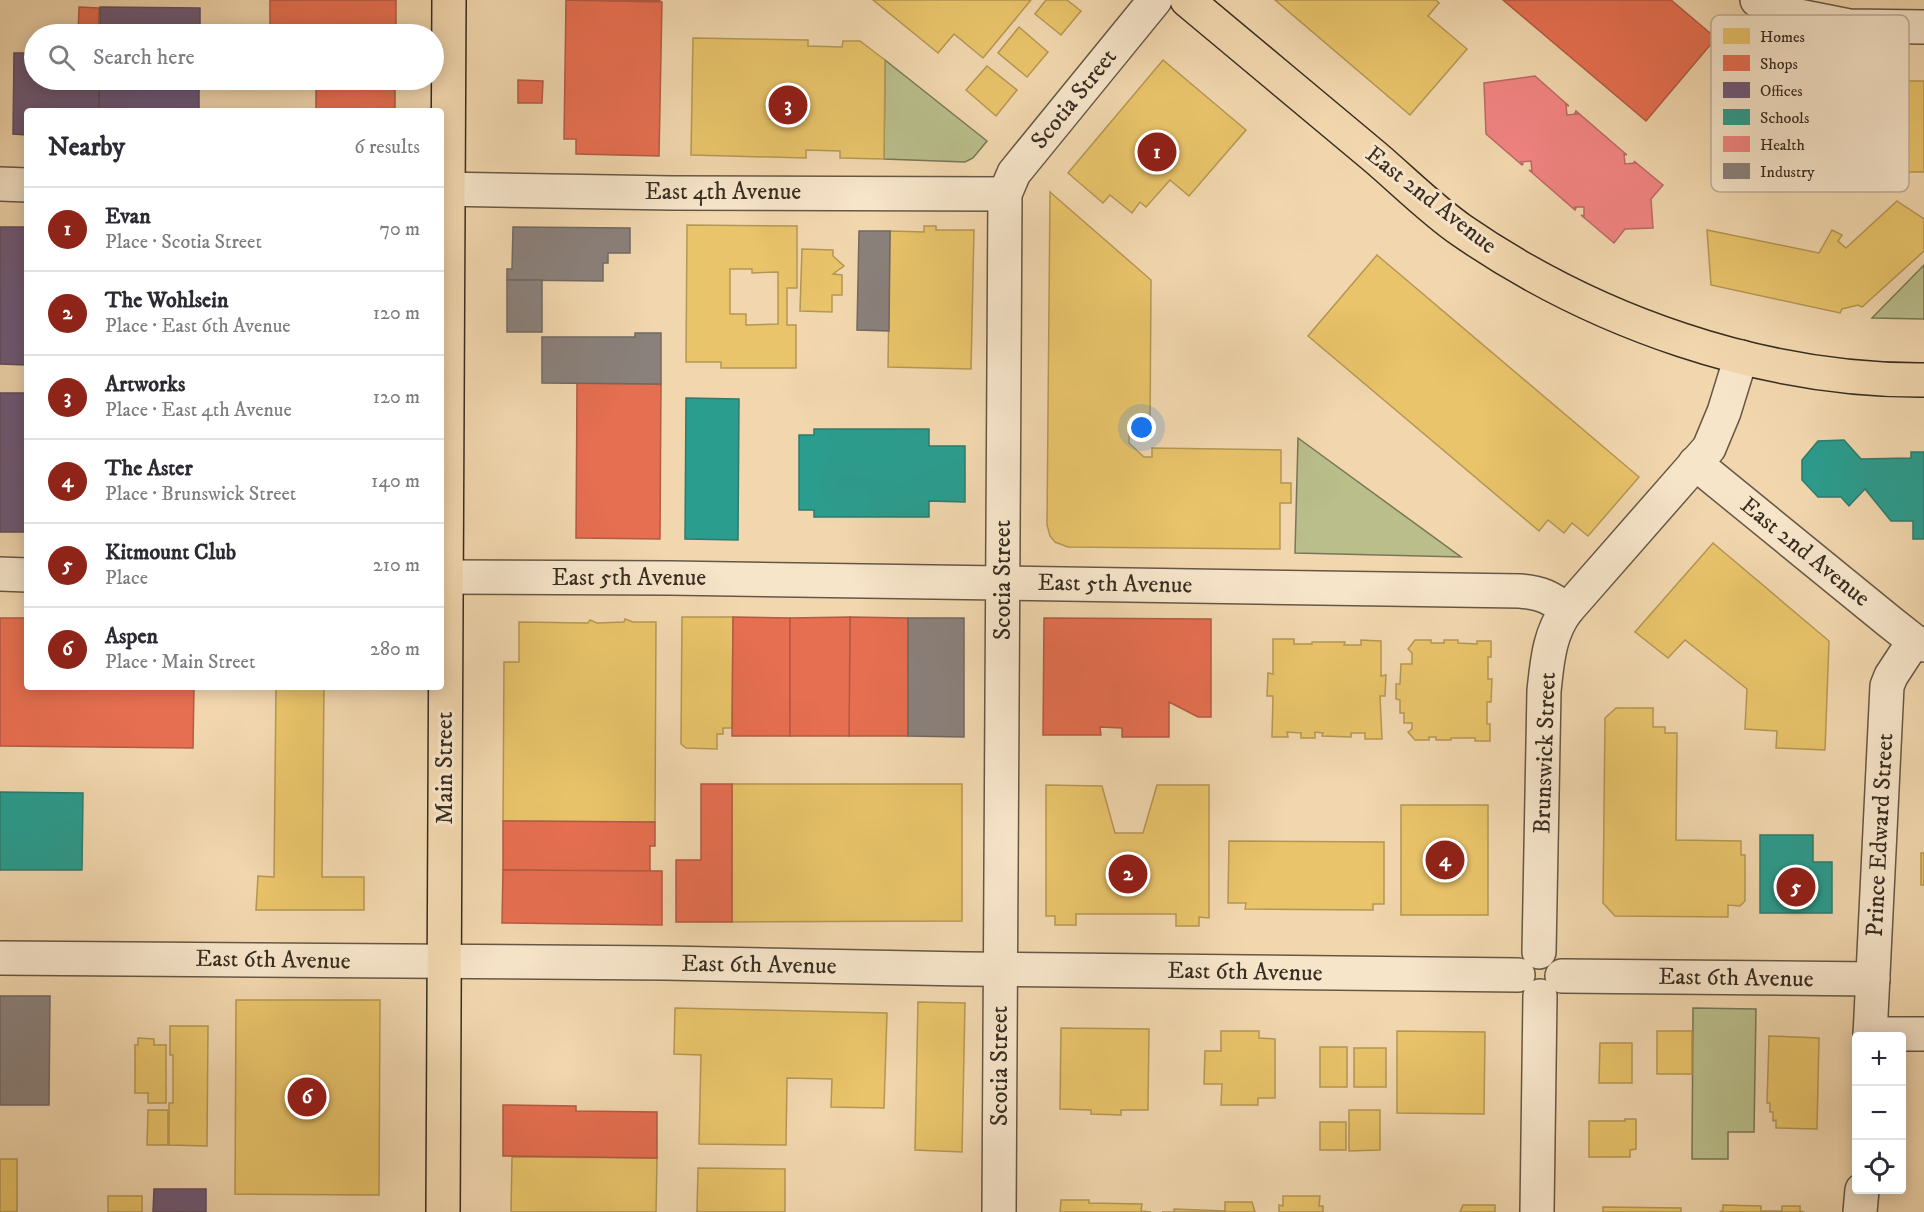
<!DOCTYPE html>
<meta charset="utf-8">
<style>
:root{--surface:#fff;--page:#f7f7f7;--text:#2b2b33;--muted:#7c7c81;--line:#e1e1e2;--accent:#8f2418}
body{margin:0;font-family:"IM FELL DW Pica",serif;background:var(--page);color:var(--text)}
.controls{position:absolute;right:18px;bottom:18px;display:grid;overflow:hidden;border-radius:6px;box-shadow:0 3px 15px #0003}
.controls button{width:54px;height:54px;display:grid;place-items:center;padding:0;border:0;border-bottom:2px solid var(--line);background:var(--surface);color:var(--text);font:30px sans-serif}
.you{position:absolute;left:1142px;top:428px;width:21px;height:21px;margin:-15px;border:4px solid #fff;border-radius:50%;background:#1a73e8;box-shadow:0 0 0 9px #1a73e833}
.badge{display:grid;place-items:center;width:39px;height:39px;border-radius:50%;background:var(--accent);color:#fff;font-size:20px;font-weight:700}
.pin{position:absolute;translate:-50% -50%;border:3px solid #fff;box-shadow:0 2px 6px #0006}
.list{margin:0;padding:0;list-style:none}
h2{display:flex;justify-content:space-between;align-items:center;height:78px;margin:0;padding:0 24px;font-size:26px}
h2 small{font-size:20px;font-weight:400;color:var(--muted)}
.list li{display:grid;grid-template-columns:39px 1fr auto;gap:18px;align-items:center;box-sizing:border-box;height:84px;padding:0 24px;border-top:2px solid var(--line)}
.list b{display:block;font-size:22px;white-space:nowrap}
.list p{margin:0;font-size:20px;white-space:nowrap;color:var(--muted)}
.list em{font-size:20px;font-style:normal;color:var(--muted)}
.icon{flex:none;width:33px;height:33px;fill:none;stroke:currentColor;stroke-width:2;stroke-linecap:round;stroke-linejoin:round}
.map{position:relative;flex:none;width:1924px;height:1212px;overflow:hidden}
.search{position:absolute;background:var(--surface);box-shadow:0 3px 15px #0003;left:24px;top:24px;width:420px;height:66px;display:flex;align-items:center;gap:15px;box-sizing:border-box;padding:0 21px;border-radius:33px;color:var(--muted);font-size:22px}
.panel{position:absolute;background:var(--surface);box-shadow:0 3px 15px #0003;left:24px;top:108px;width:420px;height:582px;border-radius:6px}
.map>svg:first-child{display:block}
.green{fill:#b9be8b;stroke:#787656;stroke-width:1.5}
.homes{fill:#e9c46a;stroke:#b49754;stroke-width:1.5;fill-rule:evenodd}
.shops{fill:#e76f51;stroke:#b25b43;stroke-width:1.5}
.offices{fill:#6d597a;stroke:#5d4c5f;stroke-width:1.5}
.schools{fill:#2a9d8f;stroke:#2e7b6e;stroke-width:1.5}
.health{fill:#f28482;stroke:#ba6a65;stroke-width:1.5}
.industry{fill:#8a817c;stroke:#716861;stroke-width:1.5}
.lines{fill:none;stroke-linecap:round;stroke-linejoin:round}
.minor-casing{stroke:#665844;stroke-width:36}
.major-casing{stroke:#372d21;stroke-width:36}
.minor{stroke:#f7e5ca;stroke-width:33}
.major{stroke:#f2d7ae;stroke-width:33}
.labels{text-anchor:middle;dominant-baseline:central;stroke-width:6;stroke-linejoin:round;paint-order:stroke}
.street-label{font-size:24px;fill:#372d21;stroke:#f7e5ca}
.key{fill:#f7e5ca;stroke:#bdae97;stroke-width:1.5}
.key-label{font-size:16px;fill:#372d21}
</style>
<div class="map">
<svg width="1924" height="1212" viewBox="0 0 1924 1212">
<rect width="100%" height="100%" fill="#f2d7ae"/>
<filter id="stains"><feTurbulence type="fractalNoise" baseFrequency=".00333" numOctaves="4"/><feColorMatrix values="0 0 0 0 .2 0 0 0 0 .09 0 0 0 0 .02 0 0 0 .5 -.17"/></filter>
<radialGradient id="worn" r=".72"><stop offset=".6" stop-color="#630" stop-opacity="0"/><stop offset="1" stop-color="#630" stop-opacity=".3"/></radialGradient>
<g class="green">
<path d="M885,60L987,141L973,158L965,162L884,159Z"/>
<path d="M1924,265V319L1872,318Z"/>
<path d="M1298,438L1461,557L1295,553Z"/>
<path d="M1693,1008L1756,1009L1754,1132H1728V1159H1692Z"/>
</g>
<g class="homes">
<path d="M873,0H1031L983,58L954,34L938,53Z"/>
<path d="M1046,0H1067L1081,11L1061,35L1035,14Z"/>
<path d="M1275,0H1436L1439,3L1428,16L1467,49L1410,115Z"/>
<path d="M1019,27L1048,52L1027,77L998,53Z"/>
<path d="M693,38L808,40V46L842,47L843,41H860L885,60L884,159L840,158V151L806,150V158L691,155Z"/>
<path d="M1163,60L1246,130L1189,196L1170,180L1146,207L1140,202L1132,213L1110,195L1103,203L1068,173Z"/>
<path d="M987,66L1017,90L996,116L966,90Z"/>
<path d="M1786,66L1872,80L1870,86L1892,87L1893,81H1924V172H1894L1893,167L1857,165L1856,170L1724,148Z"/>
<path d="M1050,192L1151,280L1150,429L1129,428V443L1144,457H1152V448L1281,450V483H1291V503H1280V549L1068,547L1055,542L1050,536L1047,525Z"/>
<path d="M1897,201L1924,219V251L1862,307L1858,305L1842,309L1840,313L1711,285L1707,230L1819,253L1832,230L1842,235L1838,241L1846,248Z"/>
<path d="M687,225L797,226V288H787V325H796V368H721V362H686ZM730,269H752V273L778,272V324L746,325V314H730Z"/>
<path d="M924,226H936V230H974L971,369L888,367L890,231L924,232Z"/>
<path d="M802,249L833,250V256L844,266L833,274L842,275V295H832V312L800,311Z"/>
<path d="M1377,255L1639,477L1588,536L1572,523L1564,533L1548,520L1539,531L1308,336Z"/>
<path d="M1713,543L1829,641L1825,750L1776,748L1777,731L1745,729L1747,689L1685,640L1668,658L1635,632Z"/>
<path d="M682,617H733L732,728H723V734H717V749L686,748L681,744Z"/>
<path d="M625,619L633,622H656L655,822L503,821L504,662H519V622L588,623L590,620L597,623L624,622Z"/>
<path d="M1273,639H1294V644H1312V642H1345L1344,645H1361V640L1381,641V676L1386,675L1385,696H1380L1382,739H1365V733H1351V737L1322,736L1323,733L1315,732V738H1301V733L1287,732L1288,737H1272L1273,696H1267L1268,673L1273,674Z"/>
<path d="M1415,640H1431V643H1444V640H1458V643L1477,644V641H1491V657H1488V679H1492L1491,702H1487V724H1490V741H1475V738H1451V740H1436V737H1429V740H1415L1408,732L1412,729V723H1404V713H1400V700L1396,699V684H1400L1401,664H1412V653L1408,649Z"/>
<path d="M276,687H324L322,877H364V910H256L258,876L274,877Z"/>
<path d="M1616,708H1653V727H1665V733H1677L1676,840L1741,841V855H1745V901L1740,906L1728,905V917L1615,916L1603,903L1605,718Z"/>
<path d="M732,784H962V921L732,922Z"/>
<path d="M1046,785L1102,786L1115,833H1143L1157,785H1209V918L1199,917V926H1176V914H1076V925H1055V916H1046Z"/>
<rect x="1401" y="805" width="87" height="110"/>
<path d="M1229,841L1384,842V904H1373V910L1245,909L1246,903H1228Z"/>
<rect x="1921" y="853" width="3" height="32"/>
<path d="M236,1000H380L379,1195L235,1194Z"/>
<path d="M918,1002L965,1003L962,1152L915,1150Z"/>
<path d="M675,1008L887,1013L884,1108L831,1107L832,1079L787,1078L786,1145L699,1144L701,1055L674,1054Z"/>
<path d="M170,1026H208L207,1146L169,1145V1103H173V1055H170Z"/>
<path d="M1061,1028L1149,1029L1148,1110H1121V1115L1091,1114V1110L1060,1109Z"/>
<path d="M1221,1031H1259V1038L1275,1039V1098H1258V1105H1221L1222,1084H1204L1205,1051H1221Z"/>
<path d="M1397,1031L1485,1032L1484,1114L1397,1113Z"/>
<rect x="1657" y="1031" width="35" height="43"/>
<path d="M1769,1036L1819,1038L1817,1129L1776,1128V1120L1773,1121V1112H1770V1103H1767Z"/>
<path d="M138,1038L154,1039V1045H166V1103H148V1093H135V1045H138Z"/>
<path d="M1600,1043H1632V1083H1599Z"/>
<rect x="1320" y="1047" width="27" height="40"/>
<rect x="1354" y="1048" width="32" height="39"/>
<path d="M148,1110H168V1145H147Z"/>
<path d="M1349,1110H1380V1150L1349,1151Z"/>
<path d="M1625,1119H1636V1149L1630,1150V1157H1589V1121H1625Z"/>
<rect x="1320" y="1122" width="26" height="28"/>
<path d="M512,1157L657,1158L656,1212H511Z"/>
<rect x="0" y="1159" width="17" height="53"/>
<path d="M698,1168L785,1169V1212H697Z"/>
<rect x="108" y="1196" width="34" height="16"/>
<path d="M1283,1196H1320L1319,1206H1323V1212H1279V1205L1283,1206Z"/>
<path d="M1061,1200H1089V1203L1142,1204L1141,1211L1151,1212H1060Z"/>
<path d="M1225,1202H1252L1255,1212H1162H1174V1209L1225,1211Z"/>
<path d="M1463,1205H1495V1212H1460Z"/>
<path d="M1723,1205L1761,1206V1211H1782V1206H1800V1211L1804,1212H1720L1723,1210Z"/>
<path d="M1603,1207L1681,1208V1212H1603Z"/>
</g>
<g class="shops">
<rect x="270" y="0" width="126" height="34"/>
<path d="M566,0L662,2L659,156L576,154V139H564Z"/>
<path d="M573,0H660V1Z"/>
<path d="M1503,0H1671L1716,38L1646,121Z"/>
<path d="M79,7L99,8L98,34H78Z"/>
<rect x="316" y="80" width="79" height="31"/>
<path d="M518,80L543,81L542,103H518Z"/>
<path d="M577,383L661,384L660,539L576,538Z"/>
<path d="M733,617L790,618V736H732Z"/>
<path d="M850,617L908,618V736H849Z"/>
<path d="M850,617L849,736H790V618Z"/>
<path d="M0,618H27V687H194L193,748L0,746Z"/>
<path d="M1044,618L1211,619V717H1198L1169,702V737H1122V728L1100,727L1101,735H1043Z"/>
<path d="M701,784H732V922H676V860H701Z"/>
<path d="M503,821L655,822V846H650V872L503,870Z"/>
<path d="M503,870L662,871V925L502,923Z"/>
<path d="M503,1105L576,1106V1111L657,1112V1158L503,1156Z"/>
</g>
<g class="offices">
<path d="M100,7L200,8V34H100Z"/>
<path d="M14,53H34V80H99V111H27V135L13,134Z"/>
<rect x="99" y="80" width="100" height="31"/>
<path d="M0,227H27V365L0,364Z"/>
<rect x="0" y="393" width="27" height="139"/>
<path d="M154,1189H206V1212H153Z"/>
</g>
<g class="schools">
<path d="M686,398L739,399L738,540L685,539Z"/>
<path d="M814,429H929V446H965V502L929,501V517H814V510H799V435H814Z"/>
<path d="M1844,440L1861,459L1911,458V452H1924V539H1913V521H1891L1865,489L1849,506L1841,497H1818L1802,480V460L1818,441Z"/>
<path d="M0,792L83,793L82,870H0Z"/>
<path d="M1760,835H1813V862H1832V913H1760Z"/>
</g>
<path class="health" d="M1535,76L1569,106L1566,105L1567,115L1577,114L1575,113L1576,111L1627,155L1624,154L1625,164L1635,163L1634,161L1663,185L1651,199L1653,228L1625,229L1614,243L1581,215L1584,216V207H1574L1576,208L1575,210L1529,170L1532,171L1531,161L1521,162L1523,164L1522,165L1486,134L1484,83Z"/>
<g class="industry">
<path d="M513,227L630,228V253H608V263H603V281L507,280V269H512Z"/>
<path d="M859,231H890L889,331L857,330Z"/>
<rect x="507" y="280" width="35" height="52"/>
<path d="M635,333H661V384L542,383V337H635Z"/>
<path d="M908,618H964V737L908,736Z"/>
<path d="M0,996H50L49,1105H0Z"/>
</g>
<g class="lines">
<defs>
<g id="minor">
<path d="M1757,0L1789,14L1849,26L1924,27"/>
<path d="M0,184L27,185"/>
<path d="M441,189L672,193L1005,194"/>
<path d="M1695,463L1890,622L1914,641L1924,645"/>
<path d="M0,574L27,575"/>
<path d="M441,577L670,578L1520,591C1542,593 1550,597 1567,610"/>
<path d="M1539,952L1544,691C1547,663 1549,633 1567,610L1709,448L1724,412L1741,357"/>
<path d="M0,958L665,963L966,969L1518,975"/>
<path d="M1562,976L1873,979"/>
<path d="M1870,1034H1924"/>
<path d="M1870,1036L1887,686L1891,676L1914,641"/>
<path d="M999,1212L1005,194L1014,173L1155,0"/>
<path d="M1537,1212L1540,996"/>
<path d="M1860,1212L1862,1190"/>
</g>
<g id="major">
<path d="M1187,0C1250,52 1312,105 1375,157C1402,180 1432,210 1461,230C1594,322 1762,381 1924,380"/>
<path d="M443,1212L449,0"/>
</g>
</defs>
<use href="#minor" class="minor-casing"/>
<use href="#major" class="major-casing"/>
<use href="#minor" class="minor"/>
<use href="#major" class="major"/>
</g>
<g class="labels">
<g class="street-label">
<text transform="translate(1074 99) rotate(-51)">Scotia Street</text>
<text x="723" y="192">East 4th Avenue</text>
<text transform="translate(1431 200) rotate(38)">East 2nd Avenue</text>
<text transform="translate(1805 552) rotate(39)">East 2nd Avenue</text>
<text x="629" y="578">East 5th Avenue</text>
<text transform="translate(1003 580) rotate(-90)">Scotia Street</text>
<text transform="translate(1115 584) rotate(1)">East 5th Avenue</text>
<text transform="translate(1545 753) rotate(-88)">Brunswick Street</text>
<text transform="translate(445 768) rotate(-90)">Main Street</text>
<text transform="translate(1880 835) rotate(-87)">Prince Edward Street</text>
<text transform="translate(273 960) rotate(1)">East 6th Avenue</text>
<text transform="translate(759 965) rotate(1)">East 6th Avenue</text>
<text transform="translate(1245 972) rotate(1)">East 6th Avenue</text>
<text transform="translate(1736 978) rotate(1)">East 6th Avenue</text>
<text transform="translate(1000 1066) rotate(-90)">Scotia Street</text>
</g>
</g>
<rect x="1711" y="15" width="198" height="177" rx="9" class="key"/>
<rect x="1723" y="28" width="27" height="16" fill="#e9c46a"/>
<rect x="1723" y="55" width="27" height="16" fill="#e76f51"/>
<rect x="1723" y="82" width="27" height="16" fill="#6d597a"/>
<rect x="1723" y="109" width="27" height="16" fill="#2a9d8f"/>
<rect x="1723" y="136" width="27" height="16" fill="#f28482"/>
<rect x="1723" y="163" width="27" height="16" fill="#8a817c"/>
<g class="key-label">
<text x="1760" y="42">Homes</text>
<text x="1760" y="69">Shops</text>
<text x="1760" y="96">Offices</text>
<text x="1760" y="123">Schools</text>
<text x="1760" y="150">Health</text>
<text x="1760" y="177">Industry</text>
</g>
<rect width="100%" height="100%" filter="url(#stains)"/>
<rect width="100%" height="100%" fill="url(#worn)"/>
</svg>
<div class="controls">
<button>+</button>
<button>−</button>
<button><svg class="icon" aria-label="locate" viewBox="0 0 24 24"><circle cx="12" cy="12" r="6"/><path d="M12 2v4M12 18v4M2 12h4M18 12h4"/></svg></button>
</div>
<div class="you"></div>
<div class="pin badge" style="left:1157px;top:152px">1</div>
<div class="pin badge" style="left:1128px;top:874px">2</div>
<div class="pin badge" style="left:788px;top:105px">3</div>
<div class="pin badge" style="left:1445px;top:860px">4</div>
<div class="pin badge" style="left:1796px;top:887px">5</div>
<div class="pin badge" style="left:307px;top:1097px">6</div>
<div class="search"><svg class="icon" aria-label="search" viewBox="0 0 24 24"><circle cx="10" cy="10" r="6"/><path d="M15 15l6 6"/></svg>Search here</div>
<section class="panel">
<h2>Nearby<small>6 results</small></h2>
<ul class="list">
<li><span class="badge">1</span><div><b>Evan</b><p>Place · Scotia Street</p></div><em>70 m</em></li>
<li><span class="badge">2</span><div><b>The Wohlsein</b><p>Place · East 6th Avenue</p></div><em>120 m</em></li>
<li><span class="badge">3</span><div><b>Artworks</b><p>Place · East 4th Avenue</p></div><em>120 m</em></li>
<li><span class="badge">4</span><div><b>The Aster</b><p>Place · Brunswick Street</p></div><em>140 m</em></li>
<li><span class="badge">5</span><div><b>Kitmount Club</b><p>Place</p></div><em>210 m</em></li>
<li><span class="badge">6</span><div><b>Aspen</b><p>Place · Main Street</p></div><em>280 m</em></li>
</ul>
</section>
</div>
